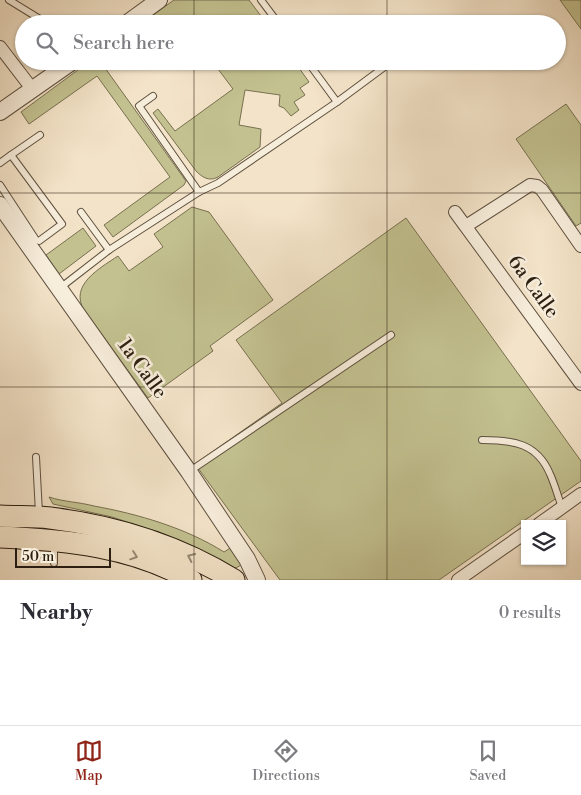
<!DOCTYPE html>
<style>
:root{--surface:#fff;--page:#f7f7f7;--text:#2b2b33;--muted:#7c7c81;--line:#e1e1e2;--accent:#8f2418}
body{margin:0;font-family:"Libre Bodoni",serif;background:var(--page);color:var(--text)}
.controls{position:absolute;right:15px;bottom:15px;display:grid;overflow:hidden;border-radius:0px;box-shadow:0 1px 4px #0004}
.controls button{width:45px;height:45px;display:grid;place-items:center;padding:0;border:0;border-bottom:1px solid var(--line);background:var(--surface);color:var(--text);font:25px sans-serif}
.scale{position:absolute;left:15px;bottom:12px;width:96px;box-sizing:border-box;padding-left:5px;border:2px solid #2c1f11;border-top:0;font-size:14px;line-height:18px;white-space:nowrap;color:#2c1f11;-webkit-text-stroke:4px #f7eddb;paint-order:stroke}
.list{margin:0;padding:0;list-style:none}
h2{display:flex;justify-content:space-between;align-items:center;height:65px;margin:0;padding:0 20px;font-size:21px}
h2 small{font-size:16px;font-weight:400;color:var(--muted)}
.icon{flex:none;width:28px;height:28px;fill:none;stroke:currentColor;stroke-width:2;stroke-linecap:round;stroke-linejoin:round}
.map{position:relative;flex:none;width:581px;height:580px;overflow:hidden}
.search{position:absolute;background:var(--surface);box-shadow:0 1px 4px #0004;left:15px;right:15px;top:15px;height:55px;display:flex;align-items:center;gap:12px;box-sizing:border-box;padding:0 18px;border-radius:28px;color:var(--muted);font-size:19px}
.sheet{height:145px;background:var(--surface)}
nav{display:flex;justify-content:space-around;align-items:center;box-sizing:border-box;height:70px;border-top:1px solid var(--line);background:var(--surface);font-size:14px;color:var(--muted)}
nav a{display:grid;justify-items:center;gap:2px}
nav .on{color:var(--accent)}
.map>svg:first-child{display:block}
.green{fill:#c3c190;stroke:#787050}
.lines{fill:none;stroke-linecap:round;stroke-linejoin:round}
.service-casing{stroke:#5e503f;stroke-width:8}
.minor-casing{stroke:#5e503f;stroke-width:14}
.tertiary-casing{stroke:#5e503f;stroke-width:18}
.trunk-casing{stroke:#2c1f11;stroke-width:23}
.service{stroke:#f7eddb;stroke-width:6}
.minor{stroke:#f7eddb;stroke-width:12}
.tertiary{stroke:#f7eddb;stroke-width:16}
.trunk{stroke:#f3e3c8;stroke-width:21}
.oneway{stroke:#998b76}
.grid{fill:none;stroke:#2c1f11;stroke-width:1;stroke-opacity:0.55}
.labels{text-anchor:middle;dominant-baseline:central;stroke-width:5;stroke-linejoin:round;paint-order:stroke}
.street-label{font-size:20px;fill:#2c1f11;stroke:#f7eddb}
</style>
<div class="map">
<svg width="581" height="580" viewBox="0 0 581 580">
<rect width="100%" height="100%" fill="#f3e3c8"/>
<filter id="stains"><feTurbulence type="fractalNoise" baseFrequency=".004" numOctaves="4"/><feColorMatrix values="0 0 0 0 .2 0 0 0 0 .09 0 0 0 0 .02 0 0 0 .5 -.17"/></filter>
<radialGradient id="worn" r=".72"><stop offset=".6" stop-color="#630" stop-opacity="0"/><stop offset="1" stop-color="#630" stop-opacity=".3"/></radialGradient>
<g class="green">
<path d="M174,0H249L267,24H147L145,21Z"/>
<path d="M560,0H581V29Z"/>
<path d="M90,61H100L186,181L184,185L113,237L104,225L170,177L97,76L29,124L21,112Z"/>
<path d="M212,61H294L309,82L300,88L305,95L294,102L299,110L291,116L284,108L279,106L280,95L245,90L239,125L261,129L260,147L218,177C209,182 202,177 196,171L153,113L158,109L175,131L233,89Z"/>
<path d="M566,104L581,125V223L576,226L516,139Z"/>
<path d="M192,207L209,212L273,300L210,346L213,351L148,398L84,310C69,285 100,268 118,256L129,271L163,247L154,234Z"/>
<path d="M406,218L581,461V481L439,580H280L195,464L282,403L236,340Z"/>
<path d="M83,228L96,246L59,274L46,255Z"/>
<path d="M49,497C64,502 79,502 94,506C138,514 186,528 224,552L232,547L241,562V565L236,568L233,567L190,545L164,534L112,517L53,504Z"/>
</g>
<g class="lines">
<defs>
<g id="service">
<path d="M9,0L48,24"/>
<path d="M261,0L279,24"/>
<path d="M307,61L337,102"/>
<path d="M153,96L139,106L199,192"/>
<path d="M11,155L40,135"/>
<path d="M0,163L11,155L62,224L39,241L36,240L0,185"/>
<path d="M81,212L109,250"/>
<path d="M60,288L109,250L199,192L218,183L337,102L387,65"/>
<path d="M482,440C513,440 537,443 550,474C555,485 558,497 562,507"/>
<path d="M36,457L39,513"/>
<path d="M190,471L391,335"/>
<path d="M54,563V543"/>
</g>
<g id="minor">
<path d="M0,47L33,90"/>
<path d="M455,212L581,384"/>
<path d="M466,226L530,185L537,186L542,190L581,246"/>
<path d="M539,524L581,494"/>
<path d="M458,580L525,533"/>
</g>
<g id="tertiary">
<path d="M126,24L159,0"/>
<path d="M0,112L73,61"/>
<path d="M0,205L189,472L247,559L257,580"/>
</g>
<g id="trunk">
<path d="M0,516C16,517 34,516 50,518C115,526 177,545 234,580"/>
<path d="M0,537C66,540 133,546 191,580"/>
</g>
</defs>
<use href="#service" class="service-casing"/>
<use href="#minor" class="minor-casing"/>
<use href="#tertiary" class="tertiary-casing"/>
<use href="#trunk" class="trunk-casing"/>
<use href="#service" class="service"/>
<use href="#minor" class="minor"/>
<use href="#tertiary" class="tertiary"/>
<use href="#trunk" class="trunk"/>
</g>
<defs><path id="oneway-chevron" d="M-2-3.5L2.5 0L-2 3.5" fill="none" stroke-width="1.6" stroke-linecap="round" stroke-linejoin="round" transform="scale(1.25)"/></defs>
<g class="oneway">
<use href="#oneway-chevron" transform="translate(134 556) rotate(19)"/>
<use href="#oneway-chevron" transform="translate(191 557) rotate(-155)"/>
</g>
<path class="grid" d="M194,0V24M387,0V24M194,61V580M387,61V580M0,193H581M0,387H581"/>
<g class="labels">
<g class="street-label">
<text transform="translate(533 287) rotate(54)">6a Calle</text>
<text transform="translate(142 369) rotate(54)">1a Calle</text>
</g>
</g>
<rect width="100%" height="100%" filter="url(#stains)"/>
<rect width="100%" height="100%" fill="url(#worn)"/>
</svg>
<div class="controls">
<button><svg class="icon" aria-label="layers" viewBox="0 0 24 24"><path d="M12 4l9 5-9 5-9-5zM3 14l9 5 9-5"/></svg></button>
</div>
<div class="scale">50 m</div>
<div class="search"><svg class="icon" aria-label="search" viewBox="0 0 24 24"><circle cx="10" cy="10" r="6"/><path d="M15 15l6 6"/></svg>Search here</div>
</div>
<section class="sheet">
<h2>Nearby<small>0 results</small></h2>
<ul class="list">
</ul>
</section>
<nav>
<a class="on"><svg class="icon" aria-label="map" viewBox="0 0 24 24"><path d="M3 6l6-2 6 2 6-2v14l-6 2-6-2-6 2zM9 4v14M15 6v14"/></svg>Map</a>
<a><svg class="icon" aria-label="directions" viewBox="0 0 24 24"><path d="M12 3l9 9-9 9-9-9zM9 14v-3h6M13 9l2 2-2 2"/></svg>Directions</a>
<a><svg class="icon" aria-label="saved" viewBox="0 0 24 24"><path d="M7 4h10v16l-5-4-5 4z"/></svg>Saved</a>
</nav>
